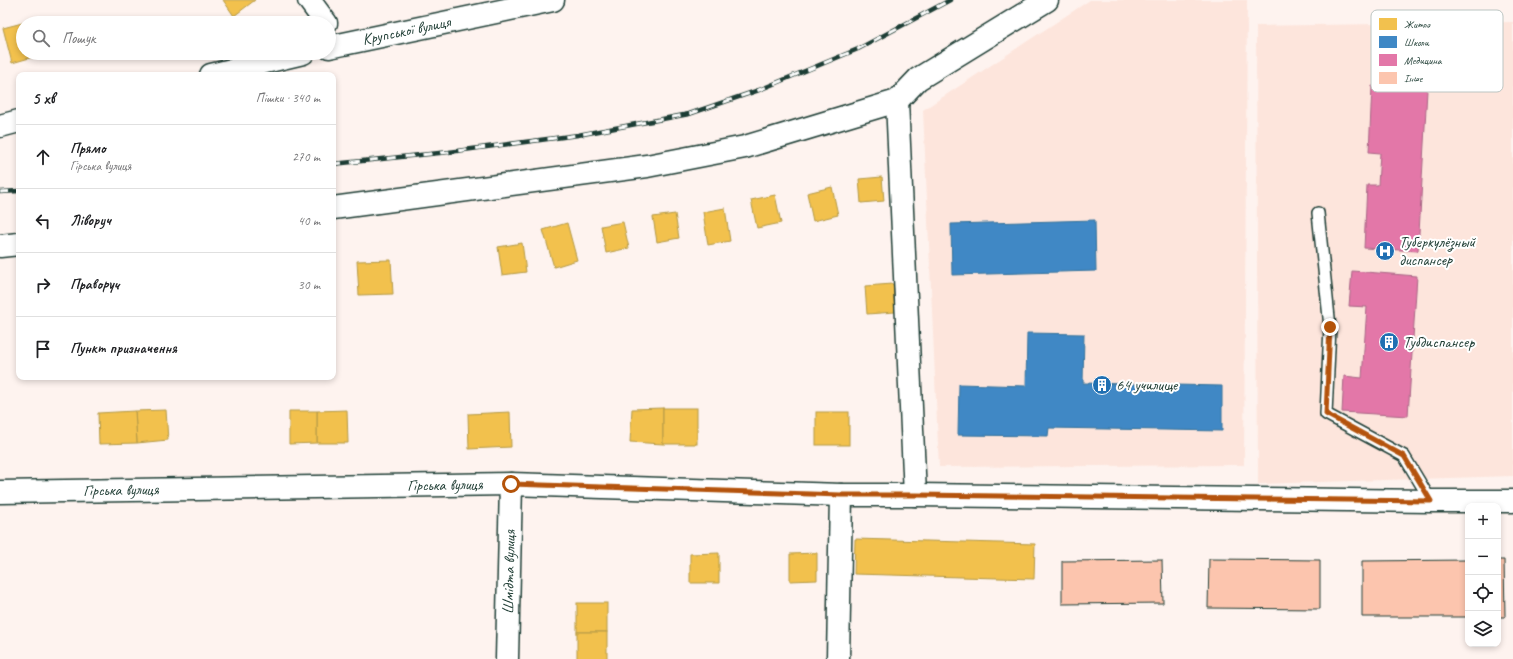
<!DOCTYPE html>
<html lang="uk">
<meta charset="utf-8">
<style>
:root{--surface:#fff;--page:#f2f2f2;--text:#202124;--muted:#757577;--line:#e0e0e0}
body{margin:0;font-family:Caveat,sans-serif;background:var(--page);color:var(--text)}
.controls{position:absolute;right:12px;bottom:12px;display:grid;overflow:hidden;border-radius:8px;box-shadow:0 2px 6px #0003}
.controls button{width:36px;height:36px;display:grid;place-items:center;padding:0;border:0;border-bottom:1px solid var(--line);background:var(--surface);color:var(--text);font:20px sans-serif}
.stop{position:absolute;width:12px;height:12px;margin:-9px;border:3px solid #b45309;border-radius:50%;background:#fff}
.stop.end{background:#b45309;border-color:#fff;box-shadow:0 1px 4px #0008}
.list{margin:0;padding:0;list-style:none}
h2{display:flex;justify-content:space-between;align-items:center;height:52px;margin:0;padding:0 16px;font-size:17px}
h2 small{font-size:13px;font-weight:400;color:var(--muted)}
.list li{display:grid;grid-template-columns:26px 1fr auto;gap:12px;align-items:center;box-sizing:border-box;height:64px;padding:0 16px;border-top:1px solid var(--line)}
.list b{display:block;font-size:15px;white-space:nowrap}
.list p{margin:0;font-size:13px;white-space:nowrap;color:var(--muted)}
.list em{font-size:13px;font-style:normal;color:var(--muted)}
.icon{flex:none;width:22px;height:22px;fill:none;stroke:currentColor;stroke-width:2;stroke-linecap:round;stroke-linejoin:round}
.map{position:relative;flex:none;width:1513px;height:659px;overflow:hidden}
.search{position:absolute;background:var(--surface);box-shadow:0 2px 6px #0003;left:16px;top:16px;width:320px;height:44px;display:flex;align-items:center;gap:10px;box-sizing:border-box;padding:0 14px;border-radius:22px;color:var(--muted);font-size:15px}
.panel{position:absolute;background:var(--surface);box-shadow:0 2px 6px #0003;left:16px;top:72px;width:320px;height:308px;border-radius:8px}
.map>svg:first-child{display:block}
.built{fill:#fde5dc}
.homes{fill:#f2c14e;stroke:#b39946}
.schools{fill:#3f88c5;stroke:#35729a}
.health{fill:#e377a8;stroke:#a86685}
.building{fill:#fcc5ae;stroke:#1f3d34}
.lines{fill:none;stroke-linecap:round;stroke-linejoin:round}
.service-casing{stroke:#1f3d34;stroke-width:14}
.minor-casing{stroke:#1f3d34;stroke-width:25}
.service{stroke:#fff;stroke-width:11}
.minor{stroke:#fff;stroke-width:22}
.rail-casing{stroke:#1f3d34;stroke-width:4.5}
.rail{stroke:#fff;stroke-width:3;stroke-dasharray:9;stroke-linecap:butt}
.route{stroke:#b45309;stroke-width:5}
.labels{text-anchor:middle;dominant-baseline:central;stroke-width:4;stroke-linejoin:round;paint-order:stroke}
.street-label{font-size:16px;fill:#1f3d34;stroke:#fff}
.poi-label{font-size:16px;fill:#1f3d34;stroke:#fff;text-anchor:start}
.key{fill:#fff;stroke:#bcc5c2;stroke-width:1}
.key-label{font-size:11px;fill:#1f3d34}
</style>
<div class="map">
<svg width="1513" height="659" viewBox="0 0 1513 659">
<rect width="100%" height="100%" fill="#fef3ef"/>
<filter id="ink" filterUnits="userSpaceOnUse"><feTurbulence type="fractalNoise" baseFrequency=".025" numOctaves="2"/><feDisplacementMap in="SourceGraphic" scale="8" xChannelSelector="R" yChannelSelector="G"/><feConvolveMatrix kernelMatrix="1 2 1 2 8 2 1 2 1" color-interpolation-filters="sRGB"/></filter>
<g filter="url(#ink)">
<g class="built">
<path d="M1090,0H1247L1244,465L939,467L923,110Z"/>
<path d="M1513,22V476L1258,484L1256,26Z"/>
</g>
<g class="homes">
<path d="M223,0H255L234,16Z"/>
<path d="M30,21V23H23V53H39L40,55L12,63L3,28Z"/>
<path d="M882,177L884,201L861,203L859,179Z"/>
<path d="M832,187L838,215L813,221L807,193Z"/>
<path d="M775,195L781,223L757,228L751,200Z"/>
<path d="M725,208L730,241L708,245L703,212Z"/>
<path d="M675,214L679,238L657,242L653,217Z"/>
<path d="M623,222L629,248L606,253L601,226Z"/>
<path d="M567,223L577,260L554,267L543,230Z"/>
<path d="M522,243L526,272L502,275L498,247Z"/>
<path d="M391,260L393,294L359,295L357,261Z"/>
<path d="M893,284L895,312L867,314L865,286Z"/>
<path d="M663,408V444L630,442L632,409Z"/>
<rect x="663" y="408" width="34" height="36"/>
<path d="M166,410L168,440L137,443L135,411Z"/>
<path d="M347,410L348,443H317V411Z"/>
<path d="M135,411L137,443L99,444L98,413Z"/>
<path d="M289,411H317V443L289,444Z"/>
<path d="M510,412L511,447L469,449L468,414Z"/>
<rect x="816" y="412" width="33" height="33"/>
<path d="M855,539L1035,544L1034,579L854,574Z"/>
<path d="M719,553V583H690V554Z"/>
<path d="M817,553V580L790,581V554Z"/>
<rect x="577" y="603" width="30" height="29"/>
<rect x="577" y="632" width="30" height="27"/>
</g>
<g class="schools">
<path d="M1095,220L1096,271L952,275L951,224Z"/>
<path d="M1027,333L1084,334L1083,383L1222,386V431L1049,428L1048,436L958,435L959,384L1026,386Z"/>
</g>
<g class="health">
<path d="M1387,53L1429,55L1418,251L1364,248L1367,185H1378L1380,153L1369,152L1372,86L1386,87Z"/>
<path d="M1352,271L1417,276L1408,416L1342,412L1344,376L1362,378L1367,307L1349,306Z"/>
</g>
<g class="building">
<path d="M1209,559L1320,560V609L1208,608Z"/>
<path d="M1162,560L1163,603L1062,604V561Z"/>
<path d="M1468,560V617H1362V561Z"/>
<path d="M1498,560H1504L1505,617H1498Z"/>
</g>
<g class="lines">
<defs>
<path id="service" d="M1318,213L1330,327L1326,414L1404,456L1431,501"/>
<g id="minor">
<path d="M309,0L326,23"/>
<path id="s1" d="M329,47L553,0"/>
<path d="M211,75L303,53"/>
<path d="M897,101L915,495"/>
<path d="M0,126L19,121"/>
<path d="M333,208L647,166L745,147L897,101L918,79L1047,0"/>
<path d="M0,246L19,244"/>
<path id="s2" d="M0,492L511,484L841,495H915L1431,501H1513"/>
<path id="s3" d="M507,659L511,484"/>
<path d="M838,659L841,495"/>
</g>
</defs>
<use href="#service" class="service-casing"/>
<use href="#minor" class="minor-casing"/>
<use href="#service" class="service"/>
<use href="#minor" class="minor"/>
<defs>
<g id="rail">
<path d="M333,164L449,152L578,135L689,114L759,90L858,49L950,0"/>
<path d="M0,192L19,191"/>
</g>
</defs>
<use href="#rail" class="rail-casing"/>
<use href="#rail" class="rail"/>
</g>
</g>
<g class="lines" filter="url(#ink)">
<path class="route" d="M511,484L841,495H915L1431,501L1404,456L1326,414L1330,327"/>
</g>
<defs>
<symbol id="hospital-disc" viewBox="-11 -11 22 22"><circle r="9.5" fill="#1f6fb2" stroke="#fff"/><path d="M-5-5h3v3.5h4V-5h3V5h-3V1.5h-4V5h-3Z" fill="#fff"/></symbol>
<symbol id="building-disc" viewBox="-11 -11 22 22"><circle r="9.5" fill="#1f6fb2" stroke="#fff"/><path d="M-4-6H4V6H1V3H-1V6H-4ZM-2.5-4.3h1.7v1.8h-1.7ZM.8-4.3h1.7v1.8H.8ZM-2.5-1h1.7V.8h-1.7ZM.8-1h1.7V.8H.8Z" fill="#fff"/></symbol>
</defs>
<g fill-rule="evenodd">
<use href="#hospital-disc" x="1374" y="240" width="22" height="22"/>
<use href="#building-disc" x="1378" y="331" width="22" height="22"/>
<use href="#building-disc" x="1091" y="374" width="22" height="22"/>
</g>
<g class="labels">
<g class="street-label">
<text stroke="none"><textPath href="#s1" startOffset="79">Крупської вулиця</textPath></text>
<text stroke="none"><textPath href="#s2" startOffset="445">Гірська вулиця</textPath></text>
<text stroke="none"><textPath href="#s2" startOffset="121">Гірська вулиця</textPath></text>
<text stroke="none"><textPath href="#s3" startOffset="87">Шмідта вулиця</textPath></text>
</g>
<g class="poi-label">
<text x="1399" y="242">Туберкулёзный<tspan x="1399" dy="18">диспансер</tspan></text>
<text x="1403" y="342">Тубдиспансер</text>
<text x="1116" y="385">64 училище</text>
</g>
</g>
<rect x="1371" y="10" width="132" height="82" rx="6" class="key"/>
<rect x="1379" y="18" width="18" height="12" fill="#f2c14e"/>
<rect x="1379" y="36" width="18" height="12" fill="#3f88c5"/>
<rect x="1379" y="54" width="18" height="12" fill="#e377a8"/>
<rect x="1379" y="72" width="18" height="12" fill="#fcc5ae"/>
<g class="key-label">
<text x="1404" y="28">Житло</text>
<text x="1404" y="46">Школи</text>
<text x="1404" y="64">Медицина</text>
<text x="1404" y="82">Інше</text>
</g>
</svg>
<div class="controls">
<button>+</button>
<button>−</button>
<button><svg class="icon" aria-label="locate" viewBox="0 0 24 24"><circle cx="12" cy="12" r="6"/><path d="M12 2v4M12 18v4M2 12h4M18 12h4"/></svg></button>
<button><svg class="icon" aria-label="layers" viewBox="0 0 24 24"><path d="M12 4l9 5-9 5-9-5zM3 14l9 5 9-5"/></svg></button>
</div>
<div class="stop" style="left:511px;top:484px"></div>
<div class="stop end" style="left:1330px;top:327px"></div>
<div class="search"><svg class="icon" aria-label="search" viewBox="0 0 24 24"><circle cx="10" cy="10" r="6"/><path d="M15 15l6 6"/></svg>Пошук</div>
<section class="panel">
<h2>5 хв<small>Пішки · 340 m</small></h2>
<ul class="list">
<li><svg class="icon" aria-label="ahead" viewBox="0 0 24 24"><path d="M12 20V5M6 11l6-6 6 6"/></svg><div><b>Прямо</b><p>Гірська вулиця</p></div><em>270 m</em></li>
<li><svg class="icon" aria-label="left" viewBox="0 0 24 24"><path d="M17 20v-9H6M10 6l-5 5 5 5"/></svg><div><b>Ліворуч</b></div><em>40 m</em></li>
<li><svg class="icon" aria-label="right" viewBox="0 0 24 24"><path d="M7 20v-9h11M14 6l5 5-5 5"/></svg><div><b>Праворуч</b></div><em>30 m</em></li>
<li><svg class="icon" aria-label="arrive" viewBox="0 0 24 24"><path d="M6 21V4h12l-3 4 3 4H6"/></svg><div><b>Пункт призначення</b></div></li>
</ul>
</section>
</div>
